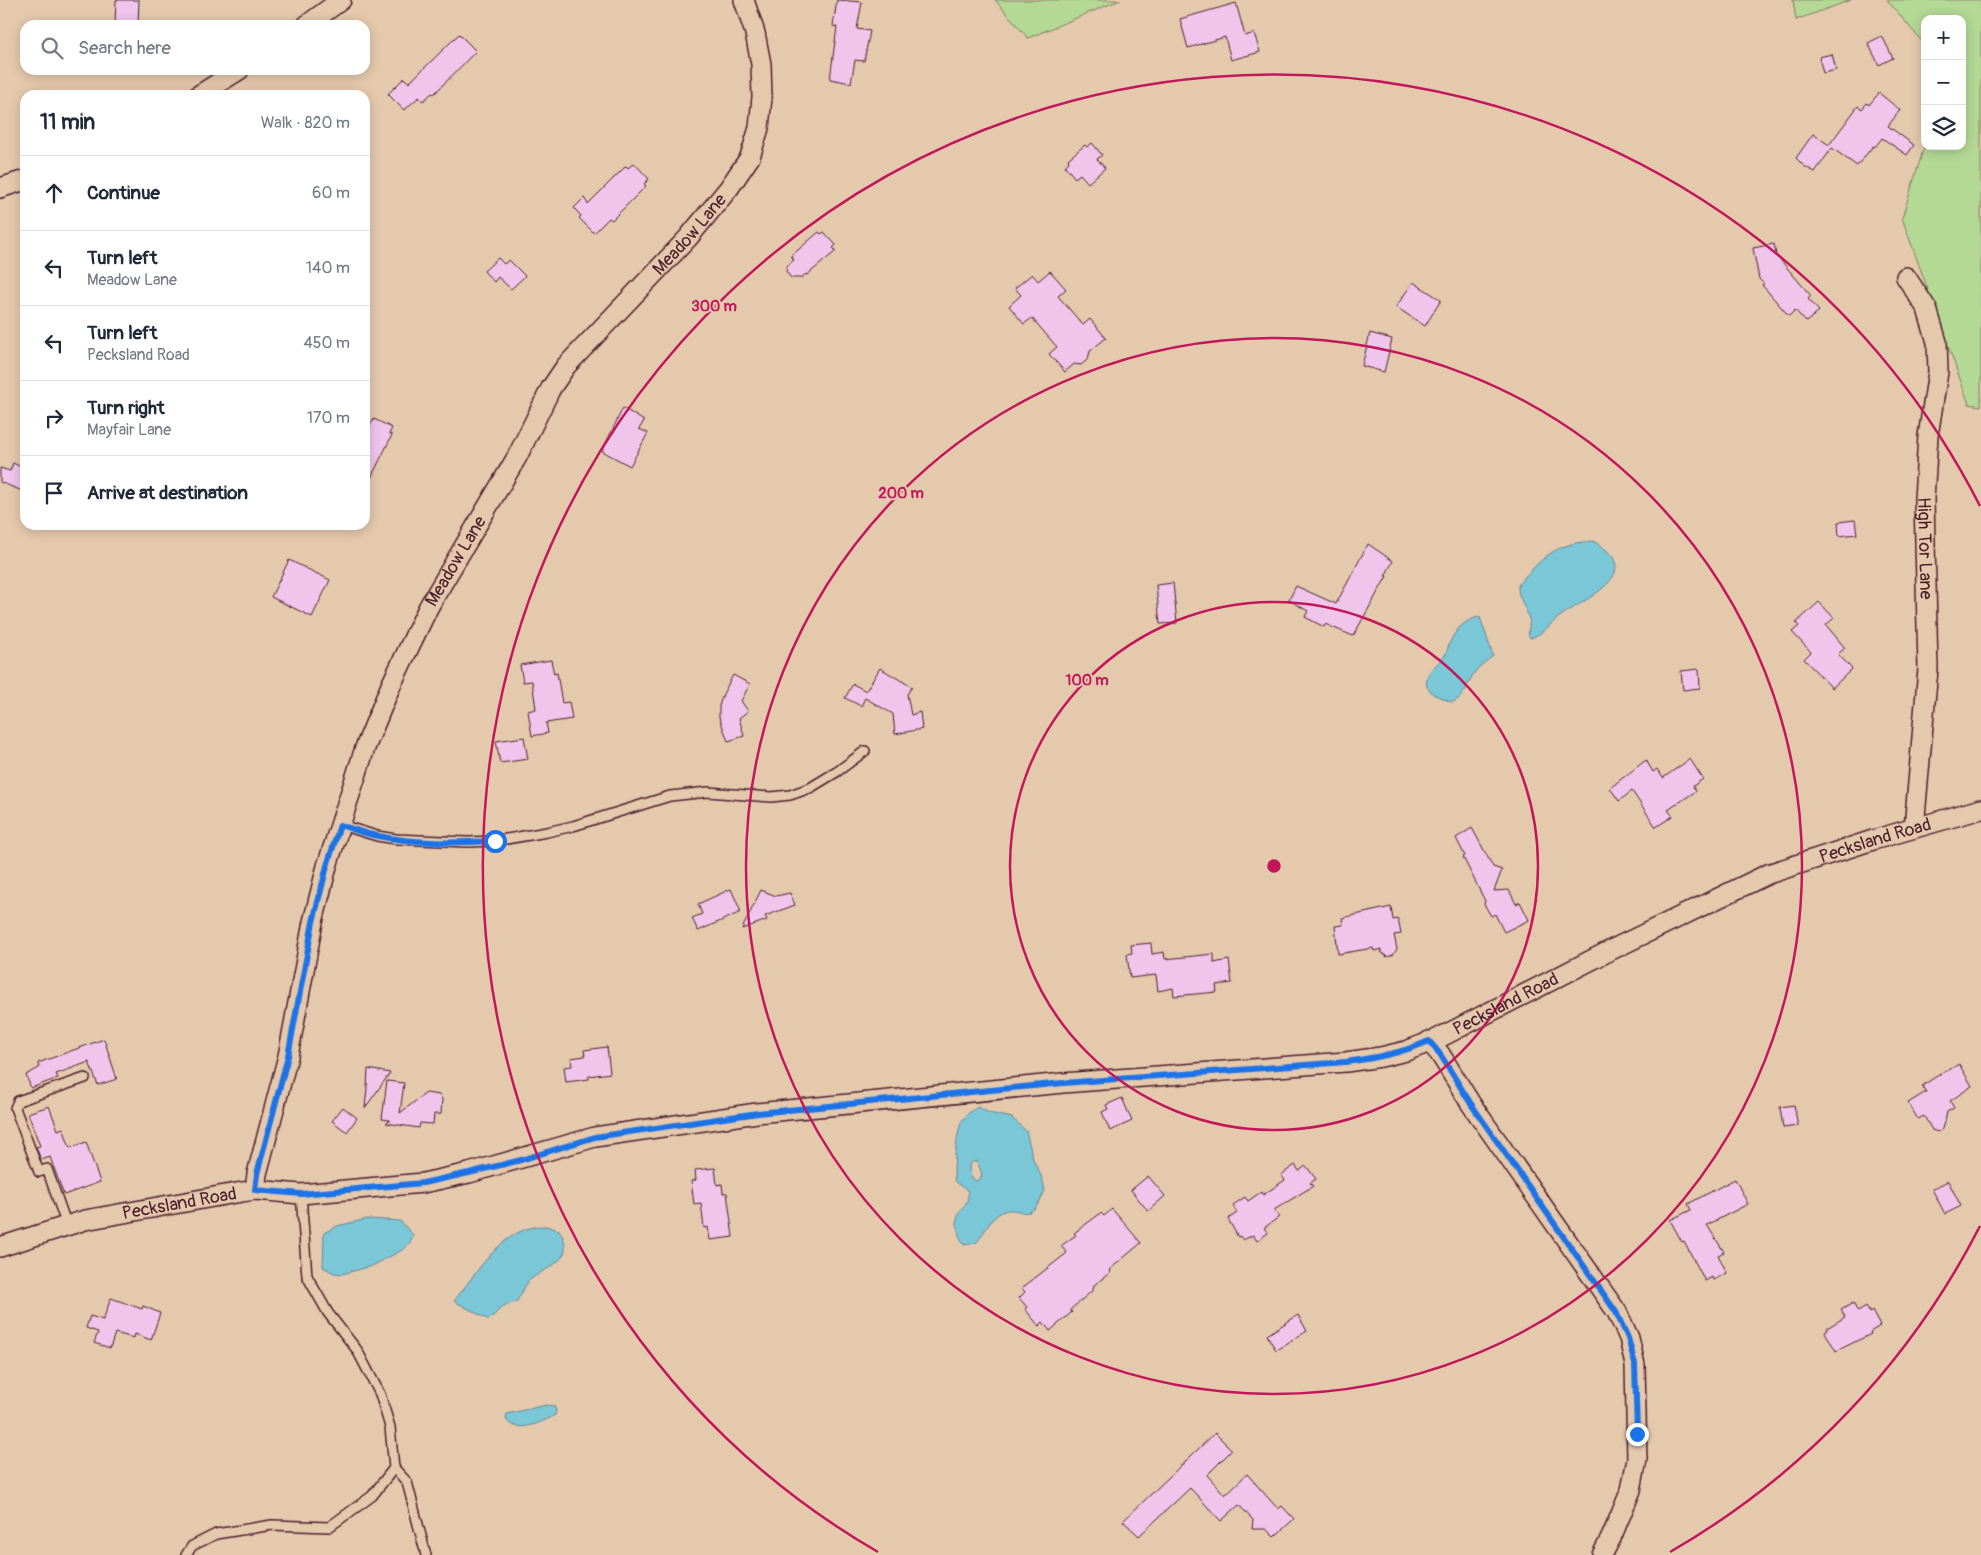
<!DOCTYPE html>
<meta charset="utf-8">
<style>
:root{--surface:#fff;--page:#f2f2f3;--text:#1f2937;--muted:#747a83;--line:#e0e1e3}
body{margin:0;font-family:Pangolin,sans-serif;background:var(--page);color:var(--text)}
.controls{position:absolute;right:15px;top:15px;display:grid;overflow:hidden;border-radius:10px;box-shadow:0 2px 12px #0003}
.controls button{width:45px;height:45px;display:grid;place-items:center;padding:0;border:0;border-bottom:1px solid var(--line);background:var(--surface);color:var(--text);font:25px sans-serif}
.stop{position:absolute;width:15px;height:15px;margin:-11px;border:4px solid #1a73e8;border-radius:50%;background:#fff}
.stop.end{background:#1a73e8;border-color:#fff;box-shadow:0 1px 5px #0008}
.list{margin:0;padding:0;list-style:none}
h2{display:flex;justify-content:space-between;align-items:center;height:65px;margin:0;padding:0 20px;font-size:21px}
h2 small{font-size:16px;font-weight:400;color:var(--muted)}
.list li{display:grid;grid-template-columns:32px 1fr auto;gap:15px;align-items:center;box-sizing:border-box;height:75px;padding:0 20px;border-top:1px solid var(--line)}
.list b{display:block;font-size:19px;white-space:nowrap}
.list p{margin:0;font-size:16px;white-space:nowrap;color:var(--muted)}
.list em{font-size:16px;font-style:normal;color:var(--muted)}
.icon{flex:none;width:28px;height:28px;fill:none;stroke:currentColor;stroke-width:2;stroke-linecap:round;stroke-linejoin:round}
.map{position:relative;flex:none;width:1981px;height:1555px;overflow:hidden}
.search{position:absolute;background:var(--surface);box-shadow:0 2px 12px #0003;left:20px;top:20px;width:350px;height:55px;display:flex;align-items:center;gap:12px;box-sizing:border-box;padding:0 18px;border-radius:15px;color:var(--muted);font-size:19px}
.panel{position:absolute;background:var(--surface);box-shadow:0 2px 12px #0003;left:20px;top:90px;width:350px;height:440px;border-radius:15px}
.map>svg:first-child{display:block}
.green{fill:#b3d995;stroke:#7e7c60}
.water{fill:#7ac7d8;stroke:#678493;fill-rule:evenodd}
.building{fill:#f0c5ec;stroke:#4a1f2b}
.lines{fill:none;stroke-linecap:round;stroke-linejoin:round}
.lane-casing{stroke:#4a1f2b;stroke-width:12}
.street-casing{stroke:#4a1f2b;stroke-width:22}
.lane{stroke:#e5c9ad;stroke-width:9}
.street{stroke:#e5c9ad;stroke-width:19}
.route{stroke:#1a73e8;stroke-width:6}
.ring{fill:none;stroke:#c2185b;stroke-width:2.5}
.labels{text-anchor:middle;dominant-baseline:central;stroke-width:4;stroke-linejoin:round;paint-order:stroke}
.street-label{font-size:18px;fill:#4a1f2b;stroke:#e5c9ad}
.centre{fill:#c2185b;stroke:#e5c9ad;stroke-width:2.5}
.ring-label{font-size:15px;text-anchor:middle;font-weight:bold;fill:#c2185b;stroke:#e5c9ad;stroke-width:4;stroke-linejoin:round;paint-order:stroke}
</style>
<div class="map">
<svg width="1981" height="1555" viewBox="0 0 1981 1555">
<rect width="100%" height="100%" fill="#e5c9ad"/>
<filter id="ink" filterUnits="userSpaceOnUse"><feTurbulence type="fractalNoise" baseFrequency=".02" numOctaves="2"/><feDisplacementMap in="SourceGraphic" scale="10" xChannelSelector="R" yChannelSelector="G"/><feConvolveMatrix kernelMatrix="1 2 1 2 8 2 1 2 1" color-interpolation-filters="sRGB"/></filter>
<g filter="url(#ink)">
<g class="green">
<path d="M995,0H1120L1028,38Z"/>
<path d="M1793,0H1851L1796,20Z"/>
<path d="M1887,0H1981V406L1969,404L1902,218L1925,144V146H1962V19H1925V45Z"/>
</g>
<g class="water">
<path d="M1593,541C1649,572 1588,597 1562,615C1551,622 1543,635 1530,638C1526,631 1531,626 1529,619C1526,607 1517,597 1518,585C1542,557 1556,543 1593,541Z"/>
<path d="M1480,617L1493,656C1487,661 1479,666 1475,672C1467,682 1465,700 1451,702L1433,694L1427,687C1424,670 1437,667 1445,655C1447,652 1448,647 1449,644C1455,630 1465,619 1480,617Z"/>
<path d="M978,1107L989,1113L1012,1118L1026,1131L1033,1159L1042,1178L1045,1190C1028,1231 1021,1201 1000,1213C989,1220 984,1234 976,1243L964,1245C959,1238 954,1222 959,1213C964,1204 969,1203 968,1191L955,1182C952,1173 957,1132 961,1123C964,1116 972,1110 978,1107ZM977,1161L982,1174L980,1179L976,1181L971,1177L969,1166L972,1162Z"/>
<path d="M367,1219L400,1221L413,1235L411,1241L404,1249L372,1266L342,1274L334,1273L323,1267L324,1233L337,1226Z"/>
<path d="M546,1226L559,1230C578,1260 549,1265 531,1279C524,1285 522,1295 516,1302L503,1306L489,1320L454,1301C478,1272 503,1225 546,1226Z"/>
<path d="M546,1405L554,1406L556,1410L555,1415C544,1422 514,1435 506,1419L507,1414Z"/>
</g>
<g class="building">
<path d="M116,0H139L138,25H115Z"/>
<path d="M837,0L862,2L857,29L870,31L864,61L855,60L851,83L830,79L837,27L833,26Z"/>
<path d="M1236,3L1245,36L1254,33L1260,52L1231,60L1225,37L1188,48L1180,19Z"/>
<path d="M459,34L476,51L434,94L432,93L423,101L419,97L404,110L388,94L404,78L409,83Z"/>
<path d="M1882,36L1893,58L1879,65L1868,43Z"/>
<path d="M1832,54L1836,70L1823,73L1819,57Z"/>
<path d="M1879,93L1900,110L1888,126L1914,145L1907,155L1882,138L1875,147L1873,146L1857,166L1832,148L1815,172L1804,166L1796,158L1813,134L1829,145L1858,106L1862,109L1867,103L1869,105Z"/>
<path d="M1092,143L1102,155L1097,159L1105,168L1088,183L1080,174L1075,178L1065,166L1069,162L1068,159L1085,145L1087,147Z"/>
<path d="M634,163L649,179L644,184L646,186L612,220L609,218L594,233L579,218L581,216L574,208L584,198L588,204L626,166L628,168Z"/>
<path d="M819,232L821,234L824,232L836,245L833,248L836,251L807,275L806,274L801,278H791L786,271L787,266L794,260L791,256Z"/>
<path d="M1774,244L1776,255L1811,296L1808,299L1819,311L1806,322L1795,310L1789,316L1762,285L1764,284L1759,279L1753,248Z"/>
<path d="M498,258L504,264L509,260L525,276L511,289L498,277L494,282L484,271Z"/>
<path d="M1050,271L1066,289L1058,296L1083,325L1090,319L1106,338L1090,351L1088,359L1081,365L1074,364L1065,372L1049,354L1057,347L1032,318L1024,324L1009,306L1021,295L1015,288L1032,274L1038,281Z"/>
<path d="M1413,282L1441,300L1425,326L1396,307Z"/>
<path d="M1370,333L1392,339L1384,372L1362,366Z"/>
<path d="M623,408L644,421L639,429L648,433L630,466L602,451Z"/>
<path d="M374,419L392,428L389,434L392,435L365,490V435Z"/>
<path d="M13,463L25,469V492L0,482V468L10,471Z"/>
<path d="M1855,520L1857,534L1839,536L1838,522Z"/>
<path d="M1368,544L1393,561L1385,576H1387L1353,636L1325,624L1324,627L1305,617L1308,611L1289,600L1296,586L1336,604Z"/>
<path d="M289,560L330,580L312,617L271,597Z"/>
<path d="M1173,583L1177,623L1160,624L1156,585Z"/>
<path d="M1819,602L1834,618L1826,625L1845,648L1838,654L1852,669L1832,688L1804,659L1811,652L1792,632L1799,626L1796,623Z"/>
<path d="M551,660L554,674L557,673L562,703L569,702L572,719L546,723L548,733L532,736L528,711L536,709L532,681L523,682L520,665Z"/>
<path d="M880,668L912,687L907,694L911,715L920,712L922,729L895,734L893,714L865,698L861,706L845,698L853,684L866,691Z"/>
<path d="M1699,669L1700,688L1683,690L1681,671Z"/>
<path d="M733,675L750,684L741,701L748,711L739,718L744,736L728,741L719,717V706L723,694Z"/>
<path d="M524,737L528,759L500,763L496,741Z"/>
<path d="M1690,759L1703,779L1693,786L1696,791L1668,810L1673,816L1656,827L1632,791L1619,801L1610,788L1646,760L1653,772L1657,769L1663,778Z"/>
<path d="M1472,828L1493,867L1502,870L1494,891L1509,890L1516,904L1520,902L1529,920L1504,932L1495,914L1491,916L1484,904L1485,901L1463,857L1465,856L1456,838Z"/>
<path d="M731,889L741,912L698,931L692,918L702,914L698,904Z"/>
<path d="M761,890L776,896L790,893L795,905L765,916L767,920L742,929Z"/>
<path d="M1391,907L1393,920L1398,919L1401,934L1394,935L1397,949L1393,955L1387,957L1381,952V949L1374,951L1373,948L1338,954L1335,926L1343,925L1342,918Z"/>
<path d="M1151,943L1152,954L1164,952L1165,959L1214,954V963L1229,960L1232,983L1216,985L1217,992L1174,996L1173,988L1158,991L1156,975L1130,978L1127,954L1132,953L1131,945Z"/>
<path d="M104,1039L117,1079L98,1085L89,1062L56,1074L58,1078L31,1088L26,1075L39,1068L38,1063Z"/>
<path d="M607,1047L610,1073L589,1076V1079L566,1082L564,1067L572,1066L571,1058L585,1056L584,1050Z"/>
<path d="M1959,1064L1972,1086L1950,1101L1954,1108L1947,1112L1943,1129L1938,1132L1932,1130L1924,1116L1918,1119L1908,1103L1926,1092L1922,1086L1946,1070L1947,1071Z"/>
<path d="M368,1069L390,1073L365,1108L367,1088Z"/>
<path d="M387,1081L404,1083L400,1113L426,1093L439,1095L442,1099L441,1114H434L433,1124L420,1123L419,1128L386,1123L390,1120L382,1119Z"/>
<path d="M1122,1098L1132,1121L1110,1131L1102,1112L1108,1109L1106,1105Z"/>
<path d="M1794,1105L1798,1126L1783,1128L1780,1107Z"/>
<path d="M49,1106L58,1130L63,1128L70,1148L86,1142L100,1182L64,1195L50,1157L41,1160L36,1147L40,1146L28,1113Z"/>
<path d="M343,1107L357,1118L347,1132L332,1121Z"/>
<path d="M1295,1165L1299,1171L1306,1166L1316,1179L1310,1183L1313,1186L1274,1210L1279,1217L1264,1228L1268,1233L1257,1241L1253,1235L1243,1240L1240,1236L1238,1237L1228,1219L1237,1213L1233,1205L1245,1197L1248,1201L1261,1192L1263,1195L1285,1180L1281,1175Z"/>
<path d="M715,1168L717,1185L722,1184L723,1193H727L733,1237L710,1240L708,1227L704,1228L701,1203L694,1204L691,1181L696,1180L695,1170Z"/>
<path d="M1148,1176L1165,1196L1148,1211L1131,1190Z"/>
<path d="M1735,1179L1748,1204L1707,1225L1724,1252L1718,1255L1727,1273L1713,1280L1712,1277L1705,1281L1684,1241L1682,1242L1670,1220L1691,1210L1688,1204Z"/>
<path d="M1948,1181L1961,1206L1945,1214L1932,1189Z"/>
<path d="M1112,1209L1141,1243L1109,1270L1111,1272L1094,1285L1093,1290L1070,1310L1072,1312L1050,1331L1043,1322L1039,1326L1025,1309L1027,1307L1019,1298L1025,1292L1022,1288L1067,1253L1061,1246L1076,1235L1074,1233L1101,1213L1104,1216Z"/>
<path d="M111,1298L142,1309L143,1306L160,1313L151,1340L135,1334L134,1338L115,1333L110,1348L94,1343L98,1332L86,1328L90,1316L103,1320Z"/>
<path d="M1853,1303L1858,1312L1866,1307L1870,1313L1872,1311L1880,1326L1870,1332L1871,1334L1836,1351L1825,1332L1828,1330L1827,1328L1845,1317L1841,1310Z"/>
<path d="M1298,1315L1307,1331L1276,1350L1267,1335Z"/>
<path d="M1215,1433L1232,1450L1207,1475L1225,1495L1247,1474L1278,1509L1282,1506L1294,1519L1274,1537L1266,1529H1252L1253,1520L1239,1505L1221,1521L1190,1488L1139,1536L1123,1521Z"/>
</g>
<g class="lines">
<defs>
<g id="lane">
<path d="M341,825L377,836L396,839L467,842L495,841L547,832L573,826L670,796L708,792L771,797L790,795L810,788L838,771L865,751"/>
<path d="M67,1226L47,1169L39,1172L15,1108L18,1101L85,1078"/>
<path d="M394,1468L407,1482L426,1555"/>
<path d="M186,1555L192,1546L216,1534L272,1525L329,1527L372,1496L394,1468L390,1427L380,1394L357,1350L328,1313L307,1276L301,1194"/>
</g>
<g id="street">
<path d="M307,25L341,0"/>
<path d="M199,95L239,70"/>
<path d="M0,188L25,180"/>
<path id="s1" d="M1906,277L1927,309L1937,342L1938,372L1928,436L1924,499L1928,669L1914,828"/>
<path d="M1429,1041L1440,1054L1471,1104L1617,1312L1629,1338L1635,1365L1637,1459L1631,1490L1611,1538L1602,1555"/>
<path id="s2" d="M255,1190L257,1174L288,1056L313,922L327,866L365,748L391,685L429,606L517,457L551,388L566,366L688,238L729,188L750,157L759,128L762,97L761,64L755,33L744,0"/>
<path id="s3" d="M0,1247L85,1220L236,1193L255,1190L301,1194L423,1183L469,1173L595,1137L757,1113L1063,1083L1346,1062L1381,1057L1406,1051L1435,1040L1611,950L1768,874L1873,840L1981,809"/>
</g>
</defs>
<use href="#lane" class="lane-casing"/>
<use href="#street" class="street-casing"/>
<use href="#lane" class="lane"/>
<use href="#street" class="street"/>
</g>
</g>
<g class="lines" filter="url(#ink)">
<path class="route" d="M495,841C457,843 416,844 378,836C365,834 353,829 340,825L327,866L313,922L288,1056L257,1174L255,1190L301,1194L423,1183L469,1173L521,1160L595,1137L758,1113L1063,1083L1346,1062C1375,1058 1402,1053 1429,1041L1440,1054L1471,1104L1616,1312L1628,1338L1635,1364L1637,1434"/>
</g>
<g class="ring">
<circle cx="1274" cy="866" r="264"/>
<circle cx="1274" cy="866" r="528"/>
<path d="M1980 1226A792 792 0 0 1 1670 1552M878 1552A792 792 0 1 1 1980 506"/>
</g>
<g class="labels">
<g class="street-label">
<text stroke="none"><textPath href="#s2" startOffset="1069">Meadow Lane</textPath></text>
<text stroke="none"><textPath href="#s1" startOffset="280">High Tor Lane</textPath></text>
<text stroke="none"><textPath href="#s2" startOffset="664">Meadow Lane</textPath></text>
<text stroke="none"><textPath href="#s3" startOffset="1940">Pecksland Road</textPath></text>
<text stroke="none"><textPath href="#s3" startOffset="1535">Pecksland Road</textPath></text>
<text stroke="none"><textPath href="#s3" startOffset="185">Pecksland Road</textPath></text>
</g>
</g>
<circle cx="1274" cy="866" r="8" class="centre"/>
<g class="ring-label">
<text x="714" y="311">300 m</text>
<text x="901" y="498">200 m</text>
<text x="1087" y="685">100 m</text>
</g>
</svg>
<div class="controls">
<button>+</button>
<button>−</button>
<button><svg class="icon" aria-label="layers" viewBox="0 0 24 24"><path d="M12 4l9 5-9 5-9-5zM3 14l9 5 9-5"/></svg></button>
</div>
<div class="stop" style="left:495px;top:841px"></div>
<div class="stop end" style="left:1637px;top:1434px"></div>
<div class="search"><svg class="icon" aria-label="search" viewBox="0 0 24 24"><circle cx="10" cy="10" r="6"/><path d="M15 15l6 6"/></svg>Search here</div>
<section class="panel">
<h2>11 min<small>Walk · 820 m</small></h2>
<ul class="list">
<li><svg class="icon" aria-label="ahead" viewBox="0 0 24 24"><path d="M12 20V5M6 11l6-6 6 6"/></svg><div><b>Continue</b></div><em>60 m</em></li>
<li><svg class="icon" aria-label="left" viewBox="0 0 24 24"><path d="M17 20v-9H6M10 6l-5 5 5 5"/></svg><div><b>Turn left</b><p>Meadow Lane</p></div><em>140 m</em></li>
<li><svg class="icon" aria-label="left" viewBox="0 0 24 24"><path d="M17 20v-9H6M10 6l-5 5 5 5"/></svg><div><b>Turn left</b><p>Pecksland Road</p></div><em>450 m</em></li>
<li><svg class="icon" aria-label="right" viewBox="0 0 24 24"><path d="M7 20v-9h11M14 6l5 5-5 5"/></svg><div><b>Turn right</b><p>Mayfair Lane</p></div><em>170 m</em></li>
<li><svg class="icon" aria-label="arrive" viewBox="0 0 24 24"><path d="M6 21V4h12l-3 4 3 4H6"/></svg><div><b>Arrive at destination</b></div></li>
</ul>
</section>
</div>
